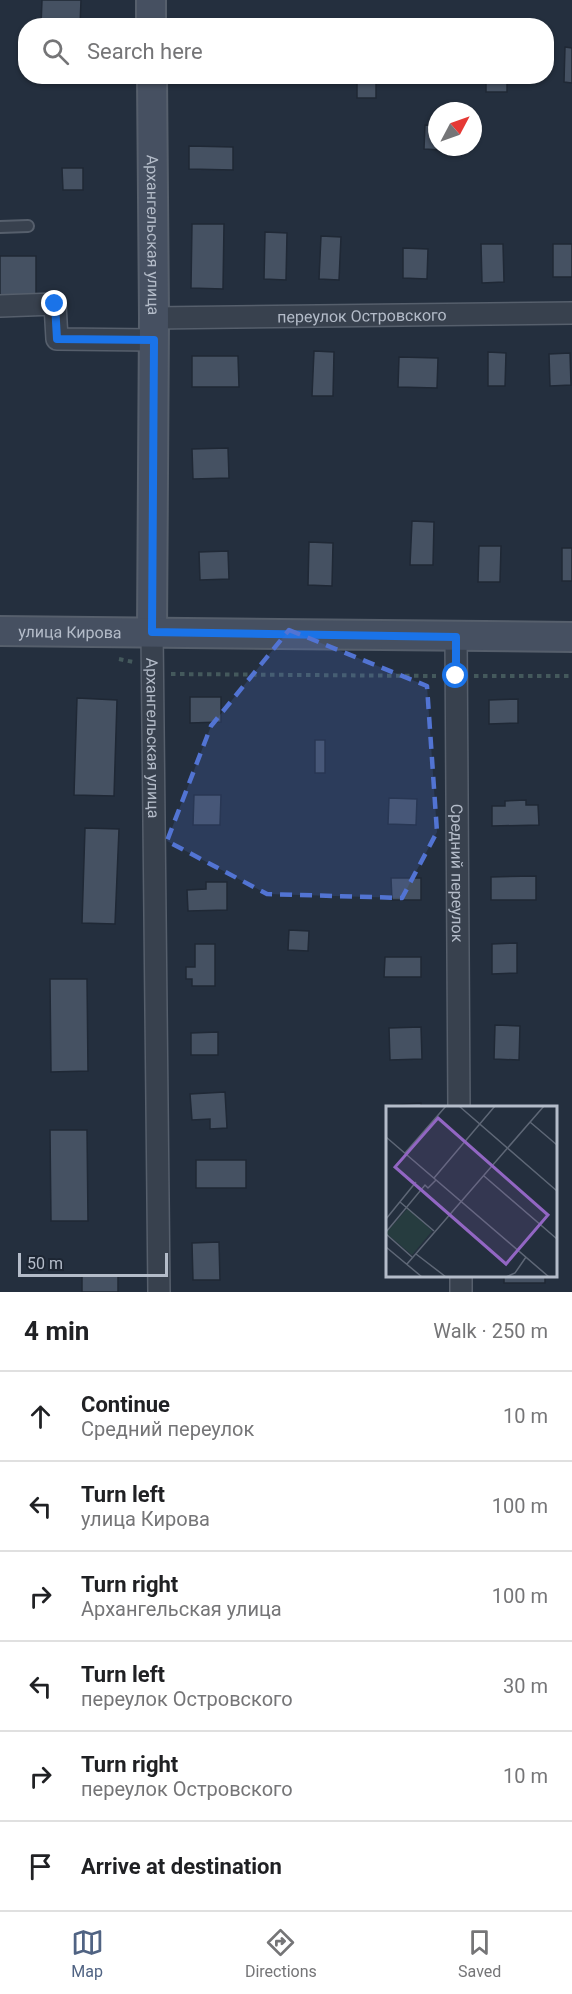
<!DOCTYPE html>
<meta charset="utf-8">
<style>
:root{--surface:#fff;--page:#f2f2f2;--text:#202124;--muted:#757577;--line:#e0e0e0;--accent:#506383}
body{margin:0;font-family:Roboto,sans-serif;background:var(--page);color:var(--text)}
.compass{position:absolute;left:428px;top:102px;width:54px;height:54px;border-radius:50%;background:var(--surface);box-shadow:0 2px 4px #0004;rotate:49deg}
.scale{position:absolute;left:18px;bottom:15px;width:150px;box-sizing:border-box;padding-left:6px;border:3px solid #b4bcc9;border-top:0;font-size:16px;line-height:21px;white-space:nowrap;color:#b4bcc9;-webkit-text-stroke:4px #1d2633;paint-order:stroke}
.stop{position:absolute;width:18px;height:18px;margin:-14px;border:4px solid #1a73e8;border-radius:50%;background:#fff}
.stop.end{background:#1a73e8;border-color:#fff;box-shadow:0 2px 6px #0008}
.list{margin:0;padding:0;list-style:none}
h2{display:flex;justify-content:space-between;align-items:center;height:78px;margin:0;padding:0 24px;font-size:26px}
h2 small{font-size:20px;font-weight:400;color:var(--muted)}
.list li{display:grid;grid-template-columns:39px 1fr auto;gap:18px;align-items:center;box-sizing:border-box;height:90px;padding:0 24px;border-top:2px solid var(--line)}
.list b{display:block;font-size:22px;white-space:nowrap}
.list p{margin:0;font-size:20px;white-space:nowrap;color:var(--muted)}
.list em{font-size:20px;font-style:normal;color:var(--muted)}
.icon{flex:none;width:33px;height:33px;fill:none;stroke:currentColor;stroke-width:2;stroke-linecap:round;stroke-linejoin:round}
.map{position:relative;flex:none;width:572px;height:1292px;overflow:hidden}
.search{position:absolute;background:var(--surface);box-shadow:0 2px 4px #0004;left:18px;right:18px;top:18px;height:66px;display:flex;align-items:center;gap:15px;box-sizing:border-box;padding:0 21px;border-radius:24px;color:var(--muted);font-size:22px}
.sheet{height:618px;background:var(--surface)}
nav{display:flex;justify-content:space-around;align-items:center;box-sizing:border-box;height:84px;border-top:2px solid var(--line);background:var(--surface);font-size:16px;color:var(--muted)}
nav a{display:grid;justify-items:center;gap:3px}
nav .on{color:var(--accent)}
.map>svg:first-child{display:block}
.building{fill:#455162;stroke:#1f2835;stroke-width:1.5}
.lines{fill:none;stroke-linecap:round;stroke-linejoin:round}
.lane-casing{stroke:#565f6c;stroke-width:14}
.street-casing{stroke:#565f6c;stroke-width:24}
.secondary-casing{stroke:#565f6c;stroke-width:32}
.path{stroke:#44595c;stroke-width:4;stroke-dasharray:4.5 4.5;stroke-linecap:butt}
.lane{stroke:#38414e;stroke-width:10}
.street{stroke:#38414e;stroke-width:21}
.secondary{stroke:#465061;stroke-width:28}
.route{stroke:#1a73e8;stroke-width:8}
.marked{fill:#5274d3;fill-opacity:0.2;stroke:#5274d3;stroke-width:4.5;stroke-dasharray:12 8;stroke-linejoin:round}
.labels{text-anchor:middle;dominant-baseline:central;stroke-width:4.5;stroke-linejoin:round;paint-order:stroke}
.street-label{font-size:16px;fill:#b4bcc9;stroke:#1d2633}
.inset-road{fill:none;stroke:#5e6776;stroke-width:1.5}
.view{fill:#9266c3;fill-opacity:0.15;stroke:#9266c3;stroke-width:3}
.inset-edge{fill:none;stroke:#b4bcc9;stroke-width:3}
</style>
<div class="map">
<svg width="572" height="1292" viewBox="0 0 572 1292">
<rect width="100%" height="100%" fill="#242f3e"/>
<g class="building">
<path d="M42,0H81L80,26H41Z"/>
<path d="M565,47L572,48V83L564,82Z"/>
<rect x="486" y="76" width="21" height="16"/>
<rect x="357" y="79" width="19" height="19"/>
<path d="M425,125L437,126V147H442V150L424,149Z"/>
<path d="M189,146L233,147V170L189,169Z"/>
<path d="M62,168H83V190H63Z"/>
<path d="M192,224H224L223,289L191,288Z"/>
<path d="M265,232L287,233L286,280L264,279Z"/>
<path d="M321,236L341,237L339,280L319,279Z"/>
<path d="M481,244H503L504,282L482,283Z"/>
<rect x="553" y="244" width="19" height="33"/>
<path d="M403,248L428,249L427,279L403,278Z"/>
<rect x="0" y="256" width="36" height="42"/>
<path d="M314,351L334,352L333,396H312Z"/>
<path d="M488,352L506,353L505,386H488Z"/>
<path d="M570,353L571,385L550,386L549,354Z"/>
<path d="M192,356H238L239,387H192Z"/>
<path d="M399,357L438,358L437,388L398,387Z"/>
<path d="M228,448L229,478L193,479L192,449Z"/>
<path d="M412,521L434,522L433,565H410Z"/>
<path d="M309,542L333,543L332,586L308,585Z"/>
<path d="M479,546H501L500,582H478Z"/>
<rect x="562" y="548" width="10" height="33"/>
<path d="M228,551L229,579L200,580L199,552Z"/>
<path d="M190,697H221V722L190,723Z"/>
<path d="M77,698L117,700L114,796L74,795Z"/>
<path d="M518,699V723L489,724V700Z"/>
<rect x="315" y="740" width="10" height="33"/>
<path d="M194,795H221L220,825H193Z"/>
<path d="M389,798L417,799L416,825L388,824Z"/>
<path d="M526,800V805H538L539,825L492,826V806H505V801Z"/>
<path d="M85,828L119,829L115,924L82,923Z"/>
<path d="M536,876V900H491V877Z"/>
<path d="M391,878H421V900H392Z"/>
<path d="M206,882H227V910L188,911L187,890L206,889Z"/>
<path d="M289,930L309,931L308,951L288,950Z"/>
<path d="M517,943V973L492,974V944Z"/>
<path d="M195,944H215V986H192V979H186V967H195Z"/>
<path d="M385,957H421V977H384Z"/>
<path d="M50,979H87L88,1071L51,1072Z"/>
<path d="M495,1025L520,1026L519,1060L494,1059Z"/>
<path d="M421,1027L422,1059L390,1060L389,1028Z"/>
<path d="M218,1032V1055H191V1033Z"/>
<path d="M225,1092L227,1128L210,1129V1119L192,1120L190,1094Z"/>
<path d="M421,1103V1108H391V1105Z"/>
<path d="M50,1130H87L88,1221H51Z"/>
<rect x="196" y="1160" width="50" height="28"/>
<path d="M219,1242L220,1280H193L192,1243Z"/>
<path d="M82,1275L118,1276V1292H82Z"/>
<rect x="504" y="1276" width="41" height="7"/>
</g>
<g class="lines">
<defs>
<path id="lane" d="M0,227L28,226"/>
<g id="street">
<path d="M0,306L55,304L57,339L154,340"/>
<path id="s1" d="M154,318L572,313"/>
<path id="s2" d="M152,632L159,1292"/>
<path id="s3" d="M456,637L459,1108"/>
<path d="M461,1276V1292"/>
</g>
<g id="secondary">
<path d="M151,0V26"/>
<path id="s4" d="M152,76L154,318L152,632"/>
<path id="s5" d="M0,631L572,637"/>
</g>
</defs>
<use href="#lane" class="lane-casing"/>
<use href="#street" class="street-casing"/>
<use href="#secondary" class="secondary-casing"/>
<g class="path">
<path d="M119,659L133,662"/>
<path d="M171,674L436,676"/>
<path d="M474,676H572"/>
</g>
<use href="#lane" class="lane"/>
<use href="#street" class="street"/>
<use href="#secondary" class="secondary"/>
</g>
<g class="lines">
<path class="route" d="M55,304L57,339L154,340L152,632L456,637V676"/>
</g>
<path class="marked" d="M289,630L427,686L437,832L402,898L267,894L167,841L211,726Z"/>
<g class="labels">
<g class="street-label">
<text stroke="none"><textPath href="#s4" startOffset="159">Архангельская улица</textPath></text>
<text stroke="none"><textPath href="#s1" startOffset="208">переулок Островского</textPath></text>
<text stroke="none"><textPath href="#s5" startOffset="70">улица Кирова</textPath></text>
<text stroke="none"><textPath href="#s2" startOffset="106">Архангельская улица</textPath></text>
<text stroke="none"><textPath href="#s3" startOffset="236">Средний переулок</textPath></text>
</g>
</g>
<g transform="translate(386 1106)">
<rect width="171" height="171" fill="#242f3e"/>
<path d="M22,102L46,125L26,149L0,127Z" fill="#263c3f"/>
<path class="inset-road" d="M73,0L171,85M144,16L171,39M0,31L163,171M19,47L60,0M98,70L171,133M48,72L109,0M14,96L48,125M0,113L30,76M0,126L39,79L42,82L50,74M0,128L26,151M0,141L36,171M30,148L60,171M21,158L158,0M120,171L129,167L140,151"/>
<path class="view" d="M52,12L162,109L120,158L9,61Z"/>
<rect width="171" height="171" class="inset-edge"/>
</g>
</svg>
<svg class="compass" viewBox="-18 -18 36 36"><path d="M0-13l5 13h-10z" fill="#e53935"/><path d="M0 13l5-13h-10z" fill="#757577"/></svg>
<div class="scale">50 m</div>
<div class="stop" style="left:456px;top:676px"></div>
<div class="stop end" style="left:55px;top:304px"></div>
<div class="search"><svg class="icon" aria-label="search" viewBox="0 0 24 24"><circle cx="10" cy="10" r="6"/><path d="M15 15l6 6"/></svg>Search here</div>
</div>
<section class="sheet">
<h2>4 min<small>Walk · 250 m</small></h2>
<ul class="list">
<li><svg class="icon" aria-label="ahead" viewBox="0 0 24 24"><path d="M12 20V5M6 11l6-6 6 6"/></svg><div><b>Continue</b><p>Средний переулок</p></div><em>10 m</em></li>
<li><svg class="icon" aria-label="left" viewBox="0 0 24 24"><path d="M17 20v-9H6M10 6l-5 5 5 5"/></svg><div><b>Turn left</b><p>улица Кирова</p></div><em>100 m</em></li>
<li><svg class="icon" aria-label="right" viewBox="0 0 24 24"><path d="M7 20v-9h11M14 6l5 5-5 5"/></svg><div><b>Turn right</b><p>Архангельская улица</p></div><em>100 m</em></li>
<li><svg class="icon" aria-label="left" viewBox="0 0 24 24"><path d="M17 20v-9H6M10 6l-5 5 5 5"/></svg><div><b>Turn left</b><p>переулок Островского</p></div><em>30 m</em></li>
<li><svg class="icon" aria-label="right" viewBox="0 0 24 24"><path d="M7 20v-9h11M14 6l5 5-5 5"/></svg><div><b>Turn right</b><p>переулок Островского</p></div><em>10 m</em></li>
<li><svg class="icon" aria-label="arrive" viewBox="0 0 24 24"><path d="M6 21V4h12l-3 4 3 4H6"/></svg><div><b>Arrive at destination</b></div></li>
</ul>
</section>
<nav>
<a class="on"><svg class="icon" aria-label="map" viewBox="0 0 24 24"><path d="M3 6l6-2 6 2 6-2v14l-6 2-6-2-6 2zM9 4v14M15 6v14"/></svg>Map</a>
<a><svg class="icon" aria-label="directions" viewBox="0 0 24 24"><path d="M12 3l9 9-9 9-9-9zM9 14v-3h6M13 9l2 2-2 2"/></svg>Directions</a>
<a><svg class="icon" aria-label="saved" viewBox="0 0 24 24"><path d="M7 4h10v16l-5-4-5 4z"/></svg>Saved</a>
</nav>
